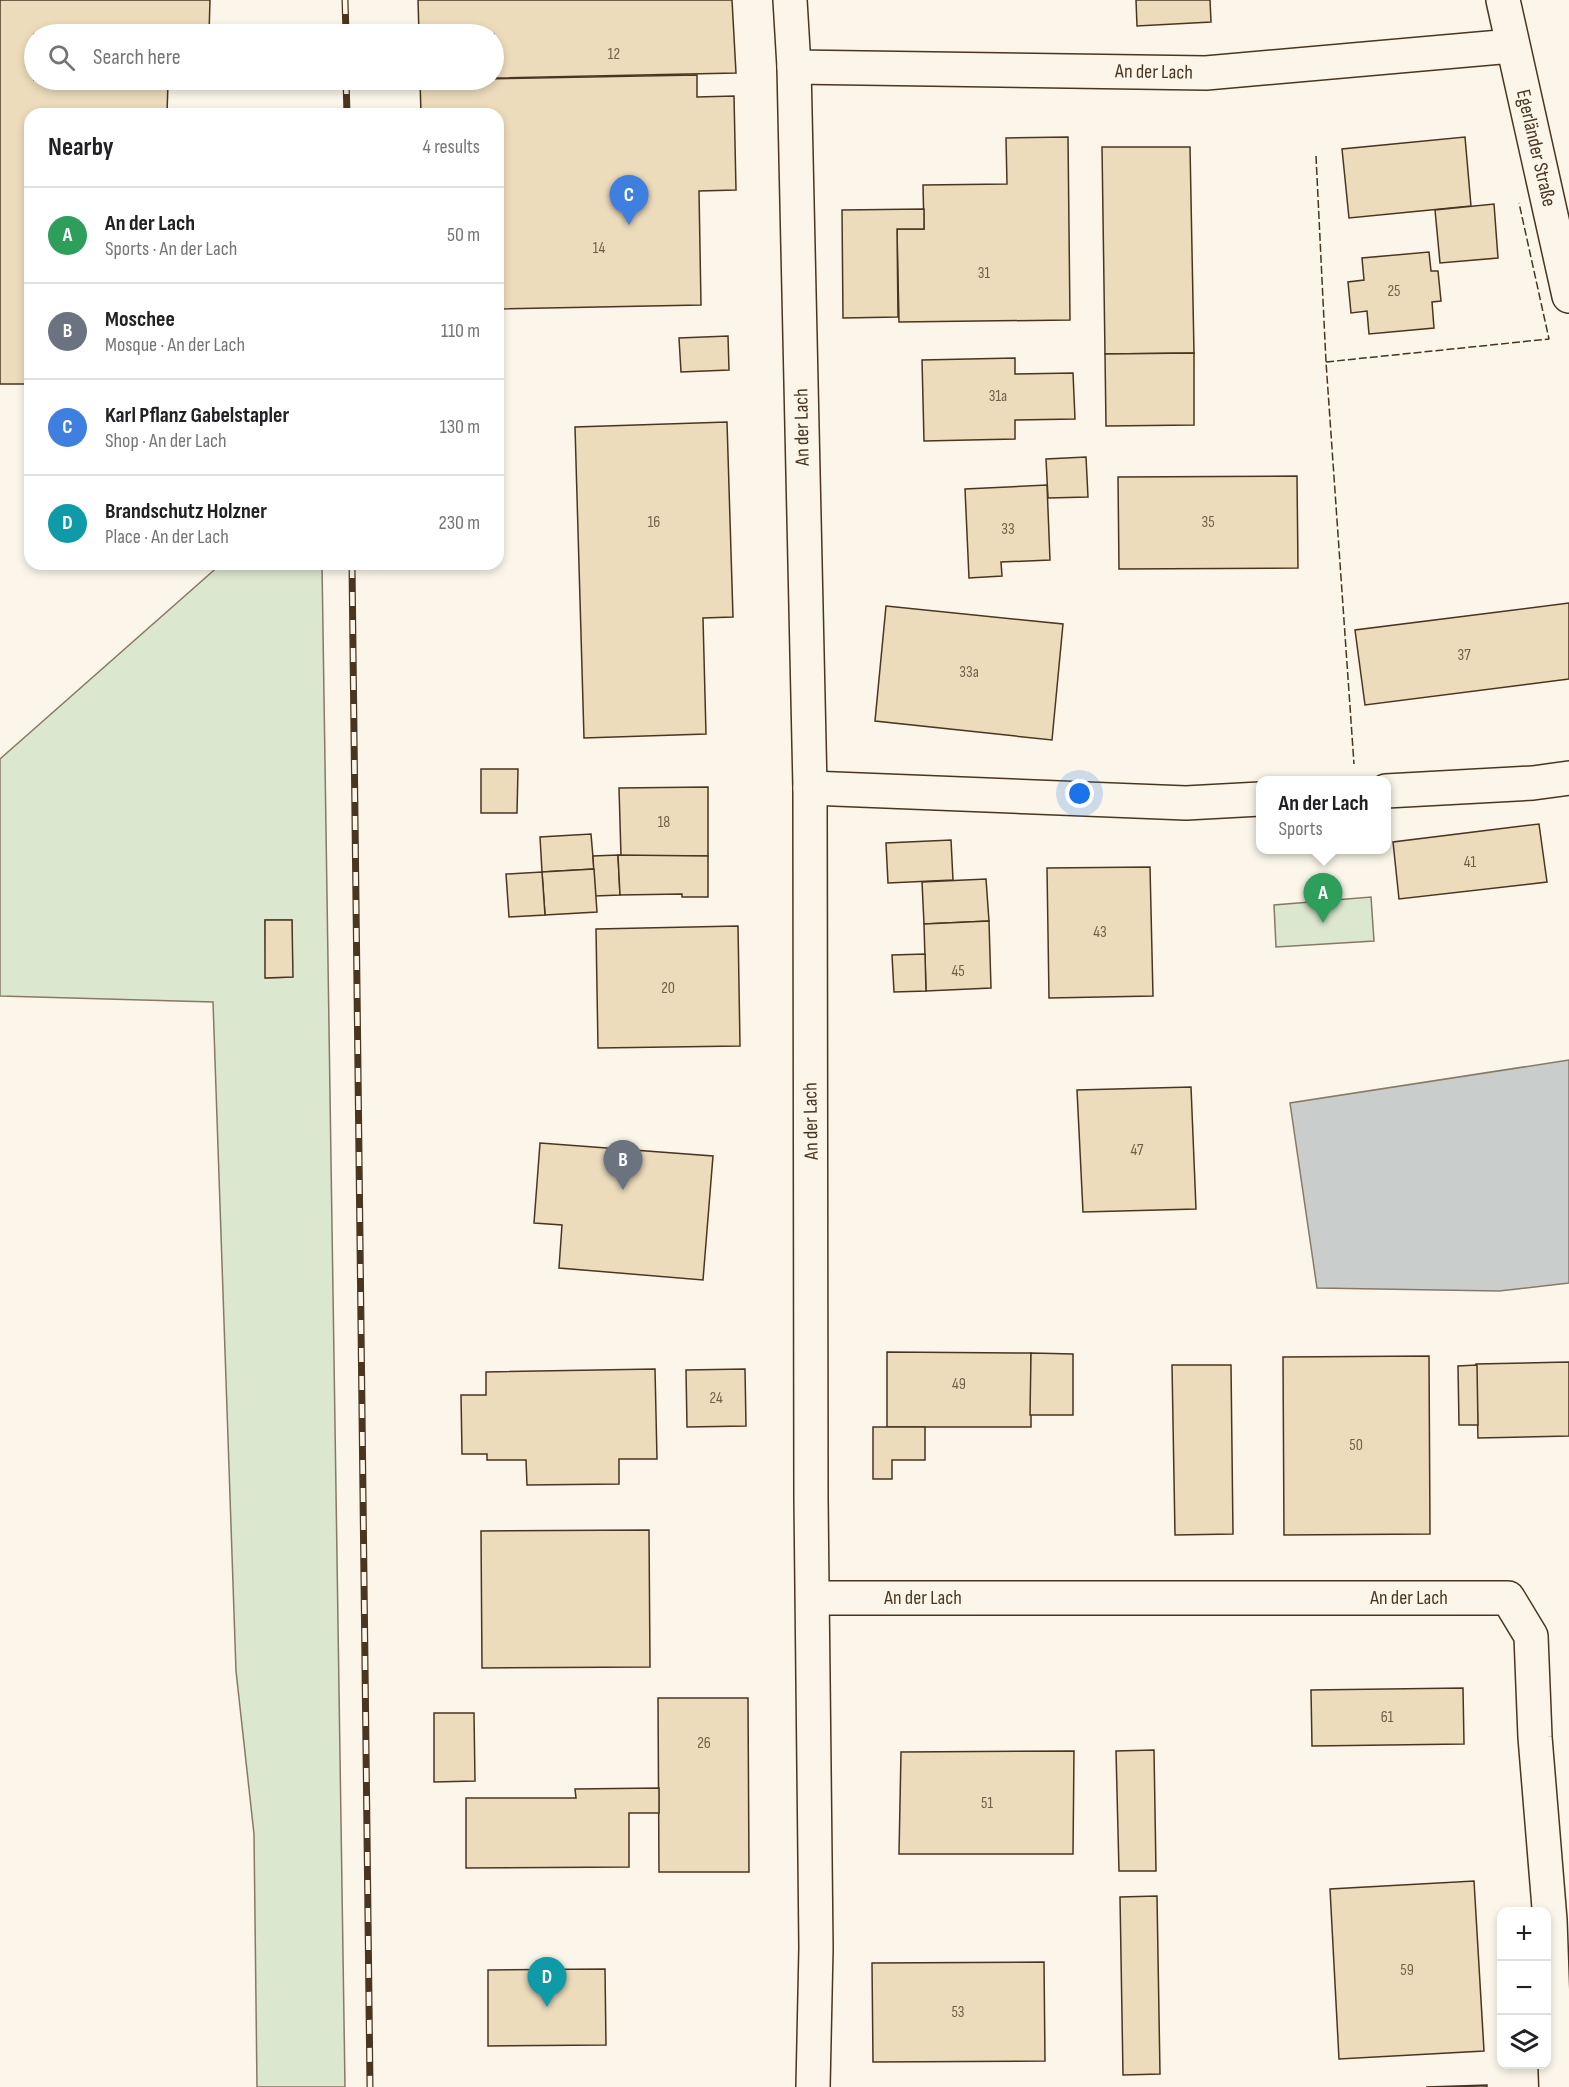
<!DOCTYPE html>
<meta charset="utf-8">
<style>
:root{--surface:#fff;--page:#f2f2f2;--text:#202124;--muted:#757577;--line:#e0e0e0;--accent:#0f766e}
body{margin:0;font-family:"Sofia Sans Condensed",sans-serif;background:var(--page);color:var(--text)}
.controls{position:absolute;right:18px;bottom:18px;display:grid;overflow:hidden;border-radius:12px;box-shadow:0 3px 9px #0003}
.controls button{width:54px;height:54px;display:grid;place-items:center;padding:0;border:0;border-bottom:2px solid var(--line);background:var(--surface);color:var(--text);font:30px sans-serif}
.you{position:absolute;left:1080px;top:794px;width:21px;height:21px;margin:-15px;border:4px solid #fff;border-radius:50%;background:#1a73e8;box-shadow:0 0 0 9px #1a73e833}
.badge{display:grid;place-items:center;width:39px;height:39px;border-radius:50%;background:var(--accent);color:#fff;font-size:20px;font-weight:700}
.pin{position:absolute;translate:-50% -50px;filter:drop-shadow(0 2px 3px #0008)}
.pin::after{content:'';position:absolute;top:32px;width:21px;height:18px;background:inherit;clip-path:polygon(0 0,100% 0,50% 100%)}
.popup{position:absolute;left:1256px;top:776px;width:135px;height:78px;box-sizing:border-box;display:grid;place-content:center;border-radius:12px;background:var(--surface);filter:drop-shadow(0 2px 4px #0005);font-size:20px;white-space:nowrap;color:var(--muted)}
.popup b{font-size:22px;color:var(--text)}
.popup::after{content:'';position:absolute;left:50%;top:100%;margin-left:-12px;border:12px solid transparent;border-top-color:var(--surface)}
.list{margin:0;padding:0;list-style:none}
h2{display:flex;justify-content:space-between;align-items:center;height:78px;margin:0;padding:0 24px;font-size:26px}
h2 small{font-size:20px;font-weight:400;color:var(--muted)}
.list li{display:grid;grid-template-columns:39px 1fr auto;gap:18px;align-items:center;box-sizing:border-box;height:96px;padding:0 24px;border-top:2px solid var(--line)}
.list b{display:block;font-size:22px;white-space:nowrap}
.list p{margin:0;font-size:20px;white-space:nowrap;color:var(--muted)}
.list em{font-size:20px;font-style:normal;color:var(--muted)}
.icon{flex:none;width:33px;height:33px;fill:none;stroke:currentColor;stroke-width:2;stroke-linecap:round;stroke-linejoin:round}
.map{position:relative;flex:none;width:1569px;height:2087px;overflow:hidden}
.search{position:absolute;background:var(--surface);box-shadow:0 3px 9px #0003;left:24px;top:24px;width:480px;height:66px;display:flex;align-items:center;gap:15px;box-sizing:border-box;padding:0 21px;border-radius:33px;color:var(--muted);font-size:22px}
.panel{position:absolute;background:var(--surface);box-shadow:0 3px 9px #0003;left:24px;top:108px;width:480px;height:462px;border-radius:18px}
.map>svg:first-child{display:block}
.green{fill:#dce7d0;stroke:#887966;stroke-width:1.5;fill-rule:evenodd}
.water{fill:#c9cecd;stroke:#887966;stroke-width:1.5}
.building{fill:#ecdcbc;stroke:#4a3520;stroke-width:1.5}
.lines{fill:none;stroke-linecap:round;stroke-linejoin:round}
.street-casing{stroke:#4a3520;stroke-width:36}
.street{stroke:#fbf6e9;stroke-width:33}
.rail-casing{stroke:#4a3520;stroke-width:7}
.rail{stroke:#fbf6e9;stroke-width:4.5;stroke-dasharray:14;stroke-linecap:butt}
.fence{stroke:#4a3520;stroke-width:1.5;stroke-dasharray:8 3;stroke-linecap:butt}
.labels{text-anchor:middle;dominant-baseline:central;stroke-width:4.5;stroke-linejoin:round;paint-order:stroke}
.number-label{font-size:16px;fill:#725f47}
.street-label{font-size:20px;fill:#4a3520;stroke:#fbf6e9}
</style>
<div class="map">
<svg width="1569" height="2087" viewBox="0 0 1569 2087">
<rect width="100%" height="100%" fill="#fbf6e9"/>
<g class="green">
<path d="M221,564H322L345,2087H257L254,1834L236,1671L213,1002L0,996V759ZM265,920H292V977L266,978Z"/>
<path d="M1371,897L1374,941L1276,947L1274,905Z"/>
</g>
<path class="water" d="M1569,1060V1283L1499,1291L1317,1288L1290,1103Z"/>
<g class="building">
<path d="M0,0H210L209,34H34V80H208V86L168,83L167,114H30V384H0Z"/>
<path d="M418,0H732L736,73L494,78V34H419Z"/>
<path d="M1136,0H1210L1211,22L1137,26Z"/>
<path d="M697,75V97L734,96L736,190L699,191L701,305L498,309V114H421L420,80Z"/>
<path d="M1068,137L1070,320L899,322L897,229H924L923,185L1007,184L1006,138Z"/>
<path d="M1465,137L1471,206L1349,218L1342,149Z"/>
<path d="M1102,147H1190L1194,353L1105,354Z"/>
<path d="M1494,204L1498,258L1440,263L1435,210Z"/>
<path d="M924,209V229H897L898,317L843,318L842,210Z"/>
<path d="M1429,252L1431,271H1438L1441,301L1432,302L1434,328L1369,334L1367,311L1351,313L1348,282L1364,280L1362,258Z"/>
<path d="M728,336L729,370L681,372L679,338Z"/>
<path d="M1194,353V425L1106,426L1105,354Z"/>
<path d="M1015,358V374L1073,373L1075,419L1015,420V439L924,441L922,360Z"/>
<path d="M727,422L733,617L703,618L706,734L584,738L575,427Z"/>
<path d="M1086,457L1088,497L1048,498L1046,459Z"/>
<path d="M1297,476L1298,568L1119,569L1118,477Z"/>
<path d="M1047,485L1050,560L1001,562L1002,576L969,578L965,489Z"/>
<path d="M1569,603V679L1365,705L1355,630Z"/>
<path d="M886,606L1063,624L1052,740L875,721Z"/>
<path d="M481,769H518L517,813H481Z"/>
<path d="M708,787V856H621L619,788Z"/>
<path d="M1539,824L1547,882L1399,899L1393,842Z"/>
<path d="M591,834L594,869L542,872L540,837Z"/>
<path d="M951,840L953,880L888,883L886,843Z"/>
<path d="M618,855L620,895L595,896L593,856Z"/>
<path d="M618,855L708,856V897H682V894L620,895Z"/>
<path d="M1150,867L1153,996L1049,998L1047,868Z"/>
<path d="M594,869L597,912L545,915L542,872Z"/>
<path d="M542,872L545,915L509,917L506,874Z"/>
<path d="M986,879L989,921L924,924L922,882Z"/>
<path d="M265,920H292L293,977L265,978Z"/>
<path d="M989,921L991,988L926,991L924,924Z"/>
<path d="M738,926L740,1046L598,1048L596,929Z"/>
<path d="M925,954L926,991L894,992L892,955Z"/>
<path d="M1191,1087L1196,1209L1083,1212L1077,1090Z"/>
<path d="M540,1143L713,1156L703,1280L559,1268L562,1225L534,1223Z"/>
<path d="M887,1352L1031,1353V1427H887Z"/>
<path d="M1031,1353L1073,1354V1415H1030Z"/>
<path d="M1429,1356L1430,1534L1284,1535L1283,1357Z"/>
<path d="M1569,1362V1436L1478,1438L1476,1364Z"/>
<path d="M1172,1365H1231L1233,1534L1175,1535Z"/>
<path d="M1477,1365L1478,1425H1459L1458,1366Z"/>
<path d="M655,1369L657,1459H619V1484L527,1485L526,1460H487V1454H462L461,1395H486V1372Z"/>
<path d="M745,1369L746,1426L687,1427L686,1370Z"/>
<path d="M873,1427H925V1460H892V1479H873Z"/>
<path d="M649,1530L650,1667L482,1668L481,1531Z"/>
<path d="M1463,1688L1464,1744L1312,1746L1311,1690Z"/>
<path d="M658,1698H748L749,1872H659Z"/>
<path d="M434,1713H474L475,1781L434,1782Z"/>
<path d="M1154,1750L1156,1871H1119L1116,1751Z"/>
<path d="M1074,1751L1073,1854H899L901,1752Z"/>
<path d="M659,1788V1813H629V1867L466,1868V1798H576L575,1789Z"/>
<path d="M1474,1881L1484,2051L1339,2059L1330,1889Z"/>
<path d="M1157,1896L1160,2074L1123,2075L1120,1897Z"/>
<path d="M1044,1962L1045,2061L873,2062L872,1963Z"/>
<path d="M605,1969L606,2045L488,2046V1970Z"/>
<path d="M1487,2085V2087H1426Z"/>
</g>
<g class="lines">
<defs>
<g id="street">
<path d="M790,0L794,67L810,788L811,1499L816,1948L813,2087"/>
<path d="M1503,0L1569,296"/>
<path d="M794,67L1206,73L1512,46"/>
<path d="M810,788L1186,803L1260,799"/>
<path d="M1386,791L1533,783L1569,778"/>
<path d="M813,1598H1508L1531,1636L1535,1737L1550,1920L1556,2087"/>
</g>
</defs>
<use href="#street" class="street-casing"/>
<use href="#street" class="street"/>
<defs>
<g id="rail">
<path d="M345,0L346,34"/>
<path d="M346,80L347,114"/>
<path d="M352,564L370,2087"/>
</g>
</defs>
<use href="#rail" class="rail-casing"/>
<use href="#rail" class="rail"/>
<g class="fence">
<path d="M1316,156L1326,362L1354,764"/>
<path d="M1326,362L1549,339L1519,203"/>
</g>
</g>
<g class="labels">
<g class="number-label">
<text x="614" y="54">12</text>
<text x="599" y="248">14</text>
<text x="984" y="273">31</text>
<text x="1394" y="291">25</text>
<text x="998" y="396">31a</text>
<text x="654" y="522">16</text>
<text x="1208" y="522">35</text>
<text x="1008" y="529">33</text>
<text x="1464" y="655">37</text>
<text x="969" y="672">33a</text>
<text x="664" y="822">18</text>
<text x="1470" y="862">41</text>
<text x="1100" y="932">43</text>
<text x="958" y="971">45</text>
<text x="668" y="988">20</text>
<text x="1137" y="1150">47</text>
<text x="959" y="1384">49</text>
<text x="716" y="1398">24</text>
<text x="1356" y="1445">50</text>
<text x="1387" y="1717">61</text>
<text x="704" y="1743">26</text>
<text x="987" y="1803">51</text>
<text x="1407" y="1970">59</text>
<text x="958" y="2012">53</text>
</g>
<g class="street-label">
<text transform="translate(1154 72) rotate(1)">An der Lach</text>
<text transform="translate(1536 148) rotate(77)">Egerländer Straße</text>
<text transform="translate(802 427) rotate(-91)">An der Lach</text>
<text transform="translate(811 1121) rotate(-91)">An der Lach</text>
<text x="923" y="1598">An der Lach</text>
<text x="1409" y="1598">An der Lach</text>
</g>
</g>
</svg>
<div class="controls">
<button>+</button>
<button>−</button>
<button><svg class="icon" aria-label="layers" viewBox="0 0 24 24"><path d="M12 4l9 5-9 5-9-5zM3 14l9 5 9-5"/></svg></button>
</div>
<div class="you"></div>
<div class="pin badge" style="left:1323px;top:923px;background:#2e9e5b">A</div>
<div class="popup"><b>An der Lach</b>Sports</div>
<div class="pin badge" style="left:623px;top:1190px;background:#6b7280">B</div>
<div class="pin badge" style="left:629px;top:225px;background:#3f7fe0">C</div>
<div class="pin badge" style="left:547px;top:2007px;background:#0f9aa8">D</div>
<div class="search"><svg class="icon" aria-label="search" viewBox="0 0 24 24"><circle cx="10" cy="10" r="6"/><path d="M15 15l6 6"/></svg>Search here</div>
<section class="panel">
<h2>Nearby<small>4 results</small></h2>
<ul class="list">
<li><span class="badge" style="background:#2e9e5b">A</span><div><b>An der Lach</b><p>Sports · An der Lach</p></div><em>50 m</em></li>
<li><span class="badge" style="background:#6b7280">B</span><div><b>Moschee</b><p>Mosque · An der Lach</p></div><em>110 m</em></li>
<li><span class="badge" style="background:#3f7fe0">C</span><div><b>Karl Pflanz Gabelstapler</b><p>Shop · An der Lach</p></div><em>130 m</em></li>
<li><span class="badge" style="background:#0f9aa8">D</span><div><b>Brandschutz Holzner</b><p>Place · An der Lach</p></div><em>230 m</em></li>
</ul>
</section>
</div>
